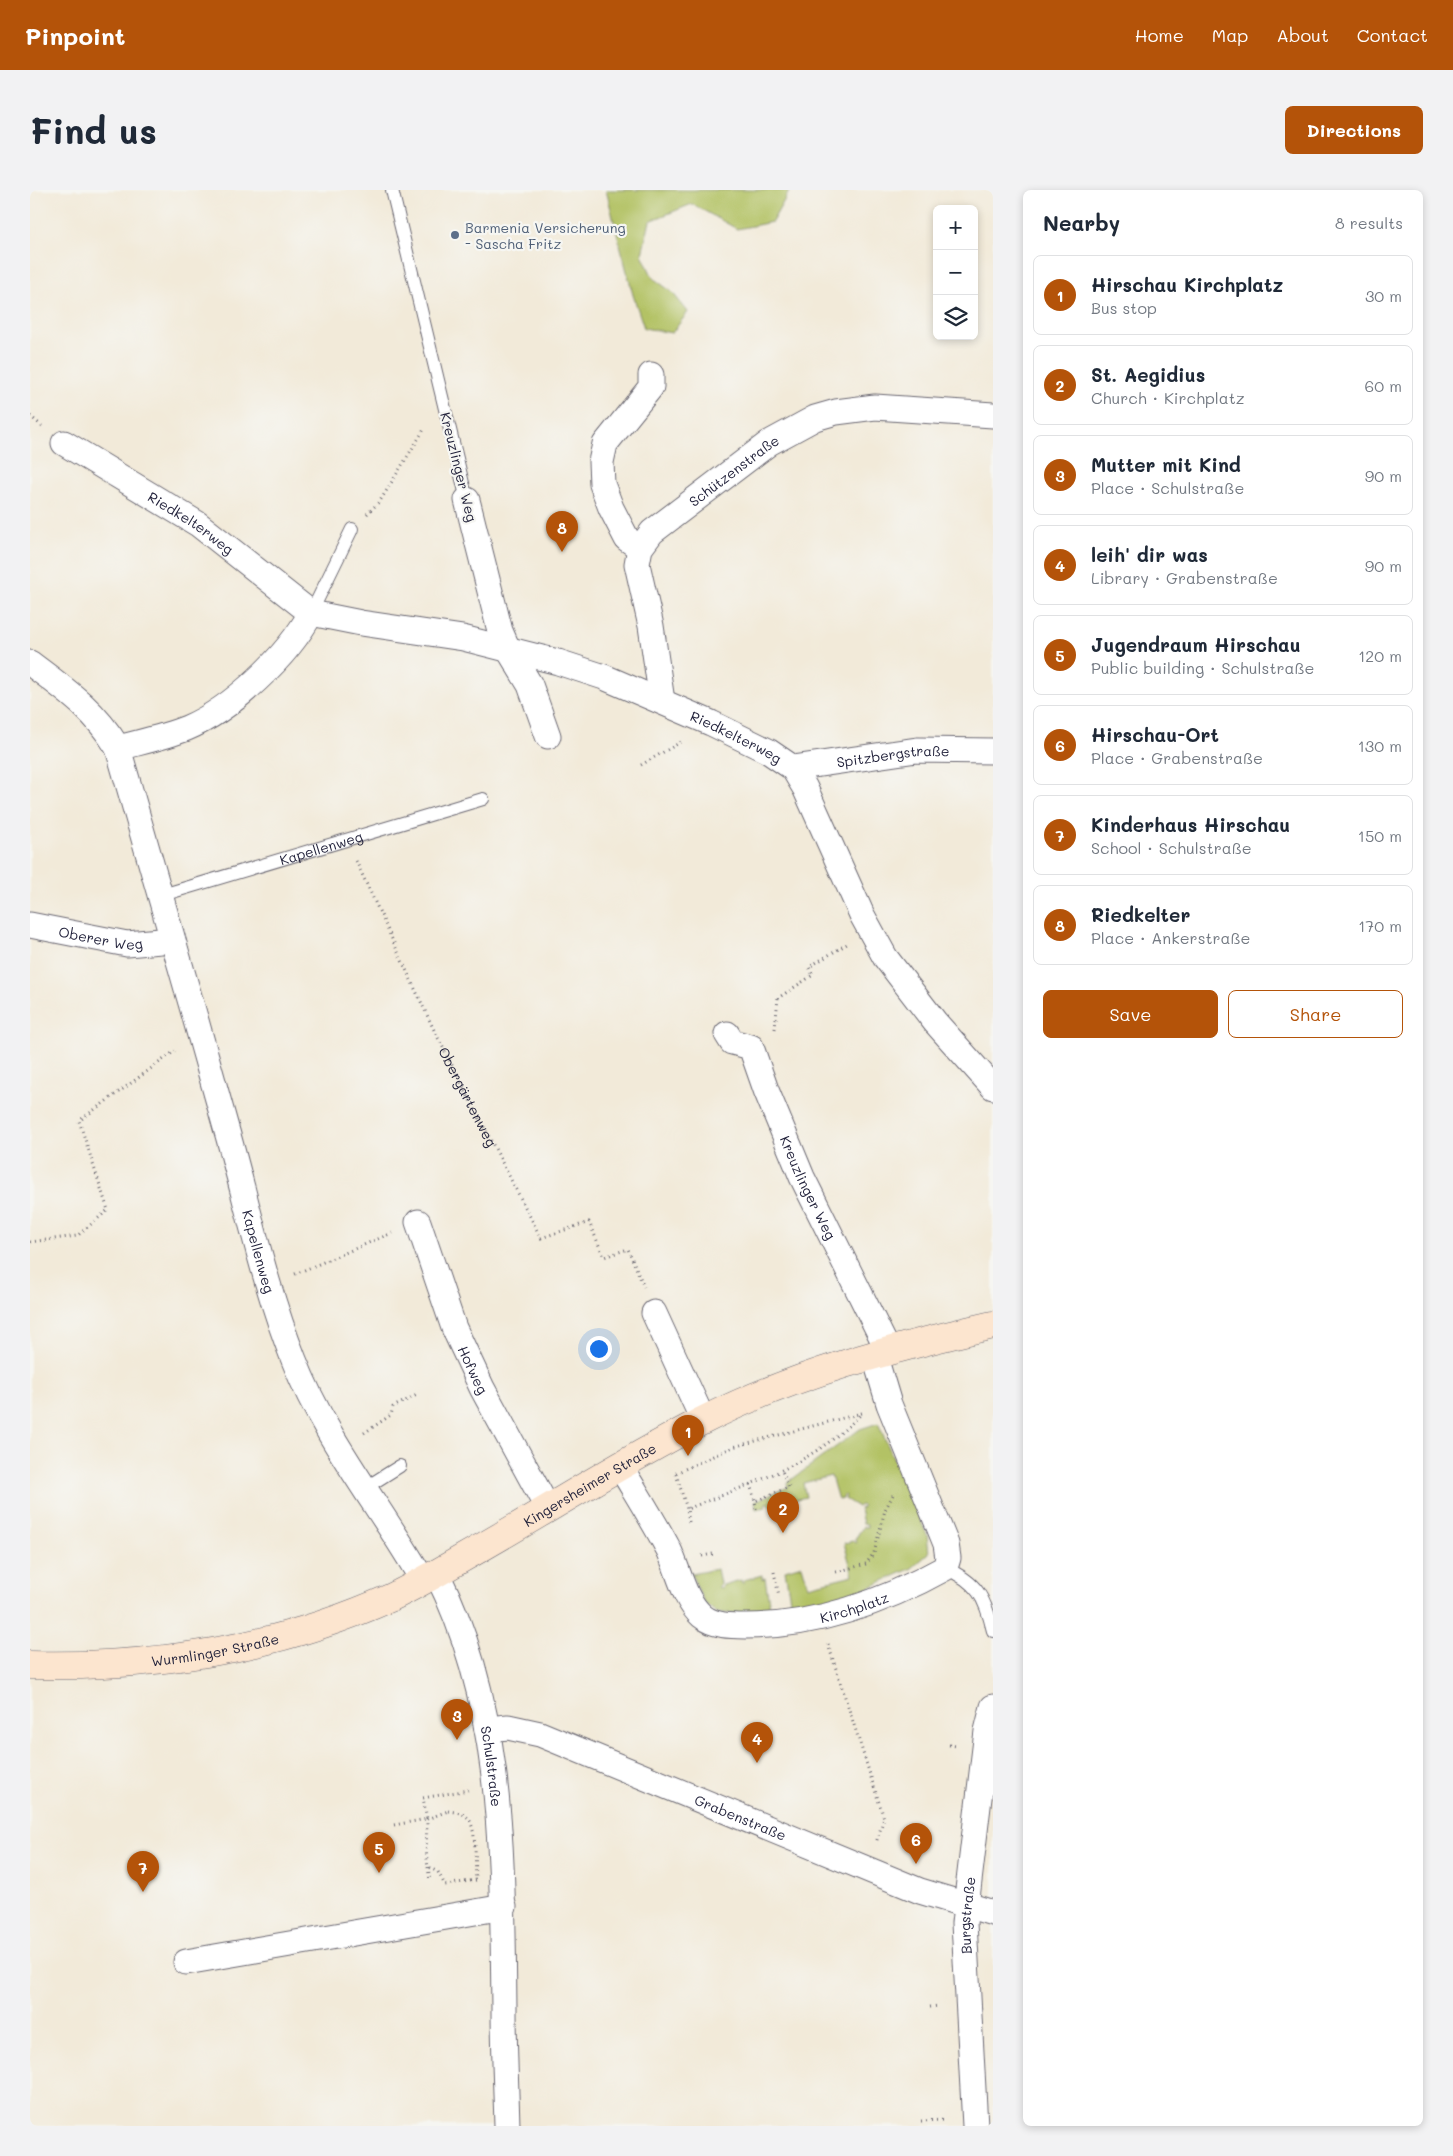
<!DOCTYPE html>
<meta charset="utf-8">
<style>
:root{--surface:#fff;--page:#f2f2f3;--text:#1f2937;--muted:#747a83;--line:#e0e1e3;--accent:#b45309}
body{margin:0;font-family:Mali,sans-serif;background:var(--page);color:var(--text)}
.controls{position:absolute;right:15px;top:15px;display:grid;overflow:hidden;border-radius:8px;box-shadow:0 2px 8px #0003}
.controls button{width:45px;height:45px;display:grid;place-items:center;padding:0;border:0;border-bottom:1px solid var(--line);background:var(--surface);color:var(--text);font:25px sans-serif}
.you{position:absolute;left:568px;top:1158px;width:18px;height:18px;margin:-12px;border:4px solid #fff;border-radius:50%;background:#1a73e8;box-shadow:0 0 0 8px #1a73e833}
.badge{display:grid;place-items:center;width:32px;height:32px;border-radius:50%;background:var(--accent);color:#fff;font-size:16px;font-weight:700}
.pin{position:absolute;translate:-50% -41px;filter:drop-shadow(0 1px 2px #0008)}
.pin::after{content:'';position:absolute;top:26px;width:18px;height:15px;background:inherit;clip-path:polygon(0 0,100% 0,50% 100%)}
.list{margin:0;padding:0;list-style:none}
h2{display:flex;justify-content:space-between;align-items:center;height:65px;margin:0;padding:0 20px;font-size:21px}
h2 small{font-size:16px;font-weight:400;color:var(--muted)}
.list li{display:grid;grid-template-columns:32px 1fr auto;gap:15px;align-items:center;box-sizing:border-box;height:80px;margin:0 10px 10px;padding:0 10px;border:1px solid var(--line);border-radius:8px}
.list b{display:block;font-size:19px;white-space:nowrap}
.list p{margin:0;font-size:16px;white-space:nowrap;color:var(--muted)}
.list em{font-size:16px;font-style:normal;color:var(--muted)}
.actions{display:flex;gap:10px;padding:15px 20px}
.actions a{flex:1;padding:11px 0;border:1px solid var(--accent);border-radius:8px;text-align:center;font-size:18px;color:var(--accent)}
.actions .main{background:var(--accent);color:#fff}
.icon{flex:none;width:28px;height:28px;fill:none;stroke:currentColor;stroke-width:2;stroke-linecap:round;stroke-linejoin:round}
.map{position:relative;flex:none;width:963px;height:1936px;overflow:hidden;border-radius:8px}
header{display:flex;align-items:center;gap:30px;box-sizing:border-box;height:70px;padding:0 25px;background:var(--accent);color:#fff}
header strong{font-size:24px}
nav{display:flex;gap:28px;margin-inline-start:auto;font-size:18px}
.intro{display:flex;align-items:center;justify-content:space-between;box-sizing:border-box;height:120px;padding:0 30px}
h1{margin:0;font-size:35px}
.button{padding:12px 22px;border-radius:8px;background:var(--accent);color:#fff;font-size:18px;font-weight:700}
main{display:flex;gap:30px;padding:0 30px}
aside{flex:1;background:var(--surface);border-radius:8px;box-shadow:0 2px 8px #0003}
.map>svg:first-child{display:block}
.green{fill:#b3c265;stroke:#6a7250}
.lines{fill:none;stroke-linecap:round;stroke-linejoin:round}
.lane-casing{stroke:#6b6872;stroke-width:14}
.street-casing{stroke:#6b6872;stroke-width:27}
.secondary-casing{stroke:#6b6872;stroke-width:29}
.path{stroke:#6b6872;stroke-width:3;stroke-dasharray:1 4;stroke-linecap:butt}
.lane{stroke:#fff;stroke-width:12}
.street{stroke:#fff;stroke-width:25}
.secondary{stroke:#fce5cf;stroke-width:28}
.service-dot{fill:#5c6f8a;stroke:#f6f6f2;stroke-width:2}
.labels{text-anchor:middle;dominant-baseline:central;stroke-width:4.5;stroke-linejoin:round;paint-order:stroke}
.service-label{font-size:14px;fill:#4e5e75;stroke:#f6f6f2;text-anchor:start}
.street-label{font-size:14px;fill:#22223b;stroke:#f6f6f2}
</style>
<header>
<strong>Pinpoint</strong>
<nav><a>Home</a><a>Map</a><a>About</a><a>Contact</a></nav>
</header>
<div class="intro"><h1>Find us</h1><a class="button">Directions</a></div>
<main>
<div class="map">
<svg width="963" height="1936" viewBox="0 0 963 1936">
<rect width="100%" height="100%" fill="#f6f6f2"/>
<filter id="ink" filterUnits="userSpaceOnUse"><feTurbulence type="fractalNoise" baseFrequency=".02" numOctaves="2"/><feDisplacementMap in="SourceGraphic" scale="10" xChannelSelector="R" yChannelSelector="G"/><feConvolveMatrix kernelMatrix="1 2 1 2 8 2 1 2 1" color-interpolation-filters="sRGB"/></filter>
<filter id="wash" filterUnits="userSpaceOnUse"><feTurbulence type="fractalNoise" baseFrequency=".0096" numOctaves="4" result="noise"/><feDisplacementMap in="SourceGraphic" scale="20" xChannelSelector="R" yChannelSelector="G"/><feGaussianBlur stdDeviation="1.12" result="paint"/><feColorMatrix in="noise" values="0 0 0 0 0 0 0 0 0 0 0 0 0 0 0 0 0 1.4 0 .05"/><feComposite in="paint" operator="in"/></filter>
<g filter="url(#wash)">
<rect width="100%" height="100%" fill="#f2ead9"/>
<g class="green">
<path d="M576,0H760L742,32L707,39L662,14L620,31L612,64L623,88L642,102L658,122L642,143L614,138L603,105Z"/>
<path d="M848,1233L897,1345L899,1363L882,1378L800,1415L762,1422L755,1380L772,1375L778,1396L823,1385L814,1353L823,1351L826,1354L825,1349L833,1337H837V1335L833,1334L830,1319L833,1317L831,1315L828,1317L815,1309L816,1305H813V1309L808,1310L801,1286L773,1293L776,1307L759,1311L758,1307L756,1309L757,1312L739,1316L738,1313H735L736,1317L726,1319L725,1311L758,1297L757,1293L830,1239Z"/>
<path d="M687,1379L690,1393L688,1397L691,1398L693,1395L711,1390L712,1393H714V1390L732,1385V1389L735,1388L741,1424L687,1423L675,1414L661,1384Z"/>
</g>
</g>
<g filter="url(#ink)">
<g class="lines">
<defs>
<g id="lane">
<path d="M362,0L437,310"/>
<path d="M281,423L322,339"/>
<path id="s2" d="M129,706L453,609"/>
<path d="M335,1298L370,1276"/>
<path d="M915,1378C947,1392 955,1407 963,1441"/>
</g>
<g id="street">
<path id="s3" d="M34,253L168,334L281,423L331,433L433,448L528,472L574,487L681,533L738,561L763,578L775,598L832,725L855,767L905,832L963,897"/>
<path d="M437,310L470,441L477,457L500,495L518,546"/>
<path d="M610,358L597,349L581,318L572,294L571,272L575,254L621,197V185"/>
<path id="s4" d="M0,473C36,500 64,519 88,558C124,684 161,811 196,938C218,1015 234,1095 264,1170C295,1250 351,1317 393,1391"/>
<path id="s5" d="M632,511L621,436L607,374L610,358L622,342L739,253L785,228L806,222L845,217L963,225"/>
<path d="M88,558C110,552 135,547 157,538C202,519 258,466 281,423"/>
<path id="s6" d="M763,578L887,560L963,561"/>
<path id="s7" d="M0,735L97,754L142,750"/>
<path id="s8" d="M697,844L702,852L721,857L736,900L772,987L858,1160"/>
<path id="s9" d="M388,1032L424,1138L452,1198L518,1319"/>
<path d="M624,1123L673,1230"/>
<path id="s10" d="M590,1276C606,1303 623,1330 638,1358C649,1380 653,1409 672,1426C684,1436 701,1436 716,1436C785,1436 854,1412 915,1378L918,1368L916,1354L859,1214L844,1164"/>
<path id="s11" d="M407,1384C475,1519 472,1671 474,1818C474,1858 476,1897 477,1936"/>
<path id="s12" d="M457,1539L478,1537L510,1544L890,1701L963,1723"/>
<path d="M156,1772L474,1717"/>
<path id="s13" d="M945,1936L934,1733L957,1541L963,1517"/>
</g>
<g id="secondary">
<path id="s14" d="M0,1475C124,1478 246,1459 360,1408C385,1396 409,1382 433,1368C513,1323 590,1273 672,1231C764,1184 863,1158 963,1135"/>
</g>
</defs>
<use href="#lane" class="lane-casing"/>
<use href="#street" class="street-casing"/>
<use href="#secondary" class="secondary-casing"/>
<g class="path">
<path d="M0,226L12,236"/>
<path d="M337,324L350,311L395,238"/>
<path d="M611,575L651,552"/>
<path id="s1" d="M326,671L404,840L511,1048L559,1032L574,1067L598,1059L614,1097"/>
<path d="M745,839L748,808L783,785L779,777L817,754"/>
<path d="M0,1052L47,1046L78,1020L49,931L145,861"/>
<path d="M265,1084L362,1043"/>
<path d="M334,1243L361,1225L363,1217L389,1204"/>
<path d="M646,1283L703,1257L832,1223"/>
<path d="M646,1284L657,1319"/>
<path d="M720,1294L725,1311"/>
<path d="M726,1319L725,1311L759,1297L752,1281"/>
<path d="M659,1332L657,1319C724,1292 781,1276 832,1223"/>
<path d="M672,1366L683,1364"/>
<path d="M744,1382L749,1406"/>
<path d="M806,1382L836,1374L844,1363L855,1320L864,1303"/>
<path d="M798,1454L854,1628L846,1653"/>
<path d="M919,1555L927,1556"/>
<path d="M418,1621C424,1622 432,1622 437,1627C447,1635 445,1675 446,1690L415,1695L408,1682L398,1677C395,1661 397,1645 397,1629Z"/>
<path d="M364,1635L397,1629L393,1608L438,1600"/>
<path d="M398,1677L400,1691"/>
<path d="M900,1817L909,1816"/>
<path d="M891,1931L915,1930"/>
</g>
<use href="#lane" class="lane"/>
<use href="#street" class="street"/>
<use href="#secondary" class="secondary"/>
</g>
</g>
<circle class="service-dot" cx="425" cy="45" r="5"/>
<g class="labels">
<g class="service-label">
<text x="435" y="37">Barmenia Versicherung<tspan x="435" dy="16">- Sascha Fritz</tspan></text>
</g>
<g class="street-label">
<text transform="translate(429 277) rotate(76)">Kreuzlinger Weg</text>
<text stroke="none"><textPath href="#s5" startOffset="278">Schützenstraße</textPath></text>
<text stroke="none"><textPath href="#s3" startOffset="150">Riedkelterweg</textPath></text>
<text stroke="none"><textPath href="#s3" startOffset="746">Riedkelterweg</textPath></text>
<text stroke="none"><textPath href="#s6" startOffset="101">Spitzbergstraße</textPath></text>
<text stroke="none"><textPath href="#s2" startOffset="169">Kapellenweg</textPath></text>
<text stroke="none"><textPath href="#s7" startOffset="72">Oberer Weg</textPath></text>
<text stroke="none"><textPath href="#s1" startOffset="261">Obergärtenweg</textPath></text>
<text stroke="none"><textPath href="#s8" startOffset="181">Kreuzlinger Weg</textPath></text>
<text stroke="none"><textPath href="#s4" startOffset="646">Kapellenweg</textPath></text>
<text stroke="none"><textPath href="#s9" startOffset="158">Hofweg</textPath></text>
<text stroke="none"><textPath href="#s14" startOffset="599">Kingersheimer Straße</textPath></text>
<text stroke="none"><textPath href="#s10" startOffset="328">Kirchplatz</textPath></text>
<text stroke="none"><textPath href="#s14" startOffset="186">Wurmlinger Straße</textPath></text>
<text stroke="none"><textPath href="#s11" startOffset="201">Schulstraße</textPath></text>
<text stroke="none"><textPath href="#s12" startOffset="271">Grabenstraße</textPath></text>
<text stroke="none"><textPath href="#s13" startOffset="211">Burgstraße</textPath></text>
</g>
</g>
</svg>
<div class="controls">
<button>+</button>
<button>−</button>
<button><svg class="icon" aria-label="layers" viewBox="0 0 24 24"><path d="M12 4l9 5-9 5-9-5zM3 14l9 5 9-5"/></svg></button>
</div>
<div class="you"></div>
<div class="pin badge" style="left:658px;top:1266px">1</div>
<div class="pin badge" style="left:753px;top:1343px">2</div>
<div class="pin badge" style="left:427px;top:1550px">3</div>
<div class="pin badge" style="left:727px;top:1573px">4</div>
<div class="pin badge" style="left:349px;top:1683px">5</div>
<div class="pin badge" style="left:886px;top:1674px">6</div>
<div class="pin badge" style="left:113px;top:1702px">7</div>
<div class="pin badge" style="left:532px;top:362px">8</div>
</div>
<aside>
<h2>Nearby<small>8 results</small></h2>
<ul class="list">
<li><span class="badge">1</span><div><b>Hirschau Kirchplatz</b><p>Bus stop</p></div><em>30 m</em></li>
<li><span class="badge">2</span><div><b>St. Aegidius</b><p>Church · Kirchplatz</p></div><em>60 m</em></li>
<li><span class="badge">3</span><div><b>Mutter mit Kind</b><p>Place · Schulstraße</p></div><em>90 m</em></li>
<li><span class="badge">4</span><div><b>leih' dir was</b><p>Library · Grabenstraße</p></div><em>90 m</em></li>
<li><span class="badge">5</span><div><b>Jugendraum Hirschau</b><p>Public building · Schulstraße</p></div><em>120 m</em></li>
<li><span class="badge">6</span><div><b>Hirschau-Ort</b><p>Place · Grabenstraße</p></div><em>130 m</em></li>
<li><span class="badge">7</span><div><b>Kinderhaus Hirschau</b><p>School · Schulstraße</p></div><em>150 m</em></li>
<li><span class="badge">8</span><div><b>Riedkelter</b><p>Place · Ankerstraße</p></div><em>170 m</em></li>
</ul>
<div class="actions"><a class="main">Save</a><a>Share</a></div>
</aside>
</main>
